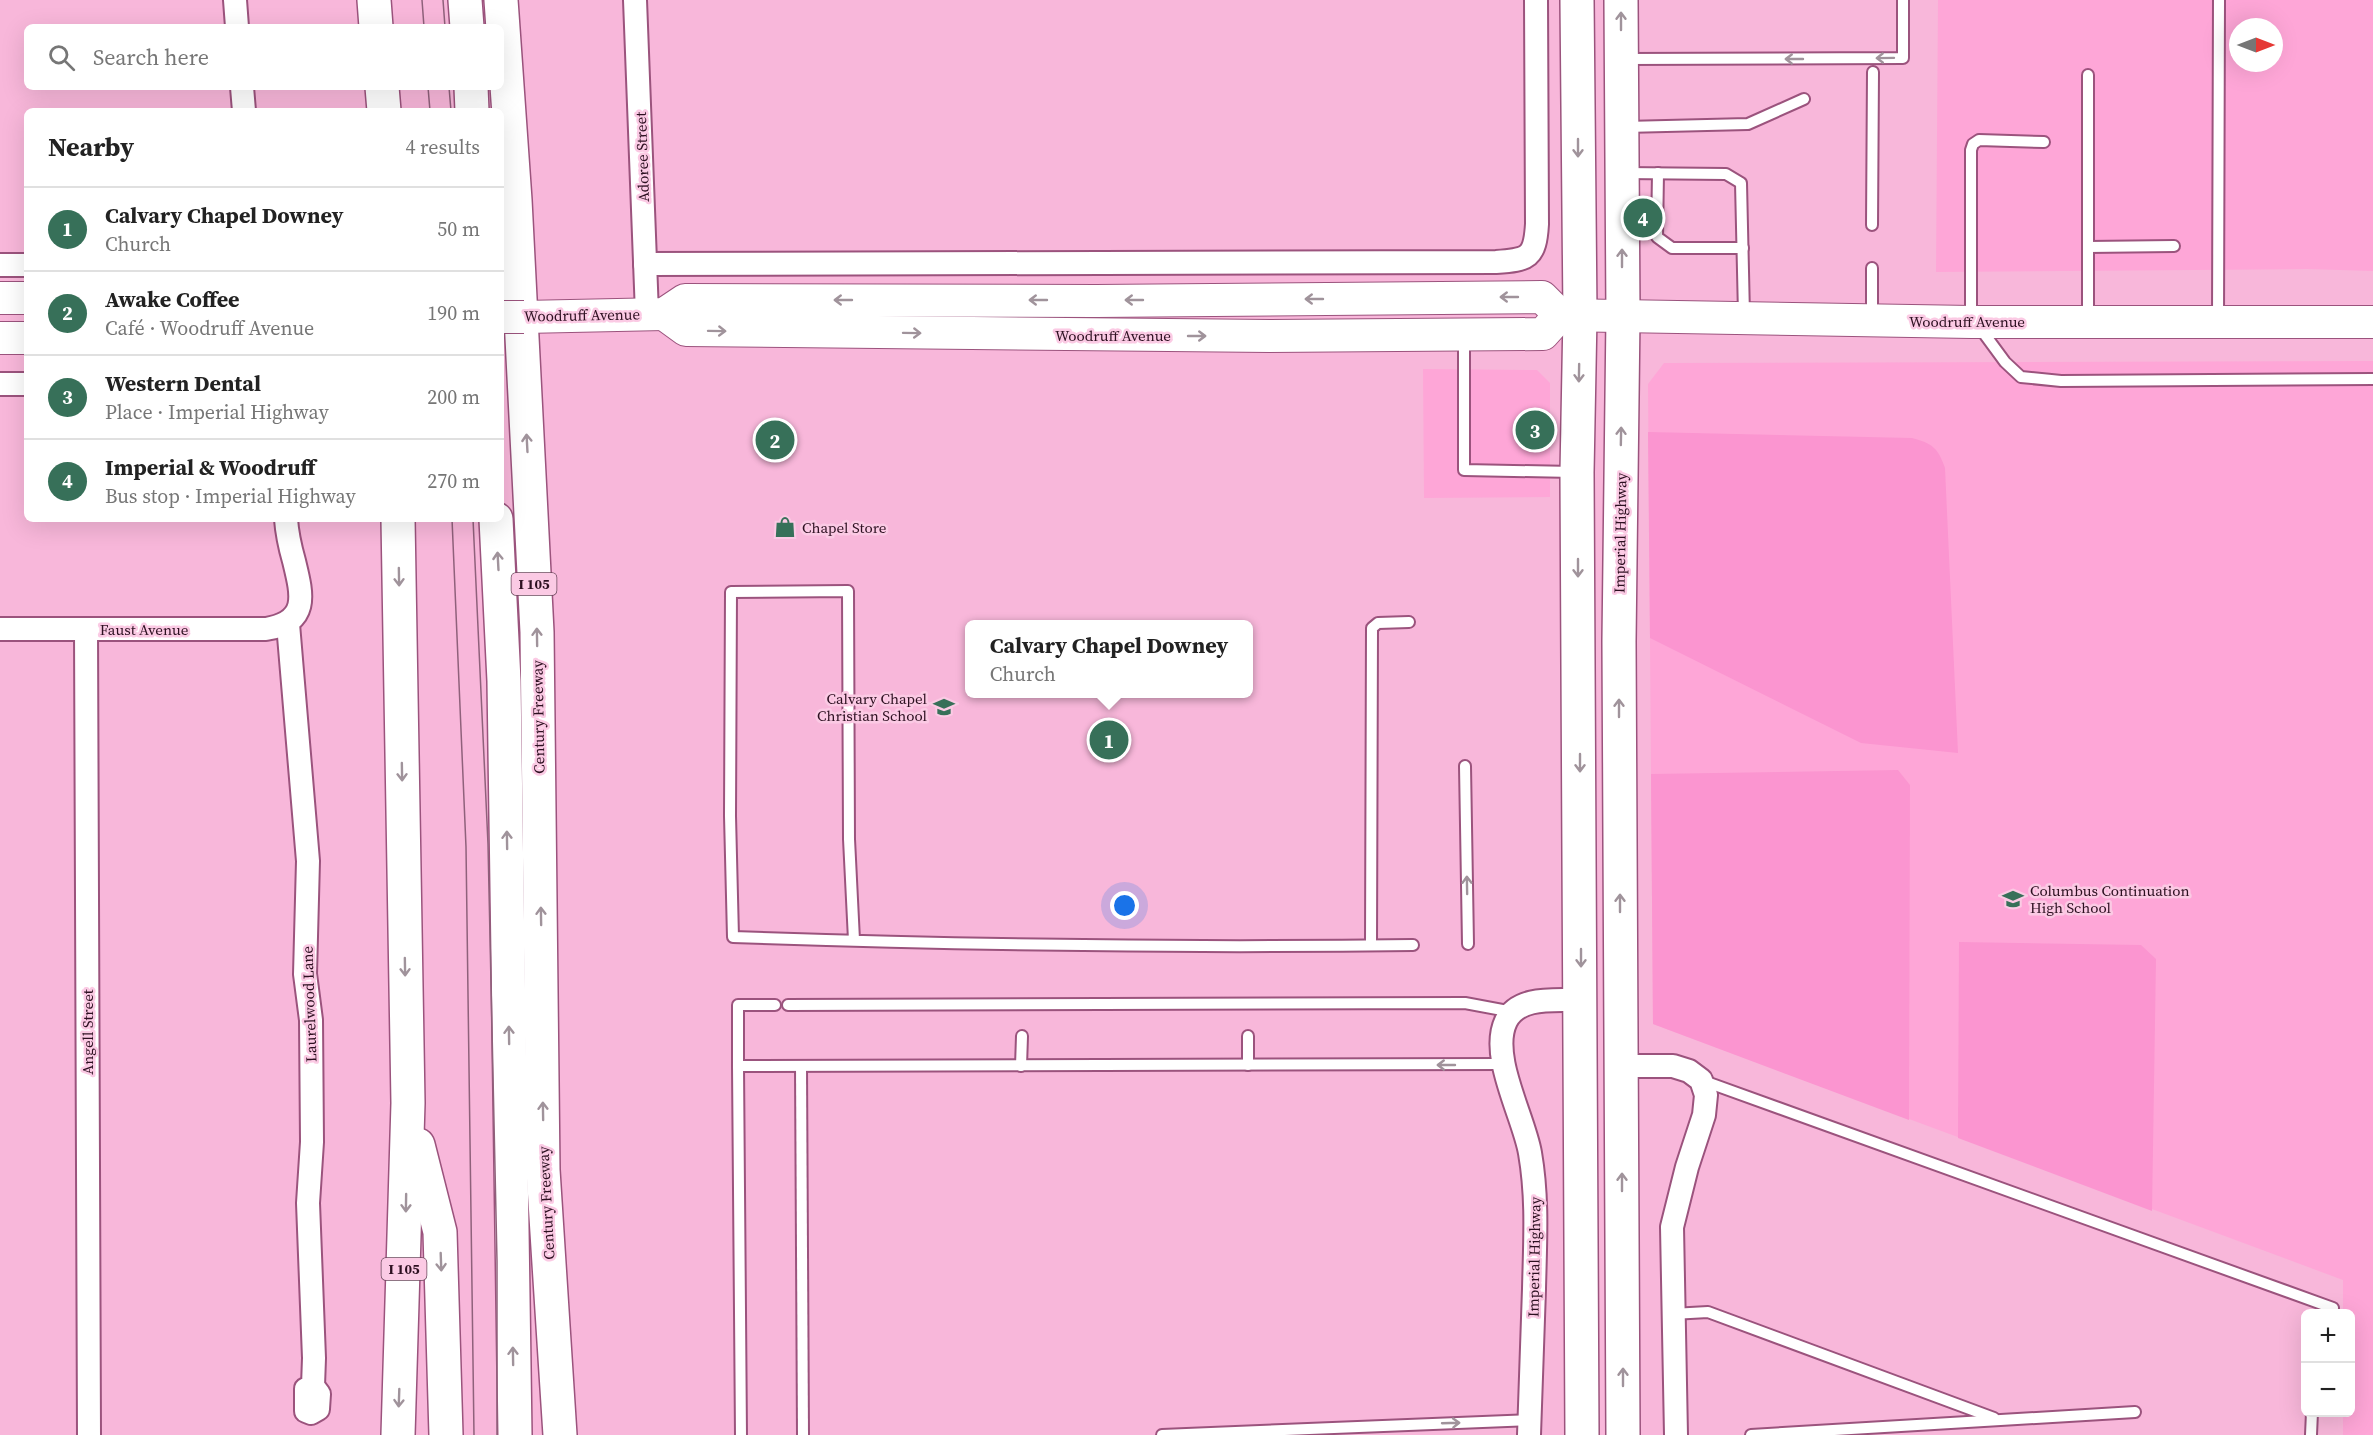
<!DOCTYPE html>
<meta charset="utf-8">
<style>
:root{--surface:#fff;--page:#f2f2f2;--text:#222;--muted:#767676;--line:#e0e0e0;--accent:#377059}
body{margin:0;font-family:"Source Serif 4",serif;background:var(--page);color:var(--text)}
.controls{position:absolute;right:18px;bottom:18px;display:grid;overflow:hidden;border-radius:9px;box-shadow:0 6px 24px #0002}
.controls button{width:54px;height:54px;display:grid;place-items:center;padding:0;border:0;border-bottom:2px solid var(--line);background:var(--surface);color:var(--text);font:30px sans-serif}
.compass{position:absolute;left:2229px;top:18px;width:54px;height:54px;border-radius:50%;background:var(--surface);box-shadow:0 6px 24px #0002;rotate:90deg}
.you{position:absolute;left:1125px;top:906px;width:21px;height:21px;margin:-15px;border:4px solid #fff;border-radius:50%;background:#1a73e8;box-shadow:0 0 0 9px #1a73e833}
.badge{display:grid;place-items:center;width:39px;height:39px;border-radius:50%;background:var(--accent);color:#fff;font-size:20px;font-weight:700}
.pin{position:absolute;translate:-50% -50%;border:3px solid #fff;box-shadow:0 2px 6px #0006}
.popup{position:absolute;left:965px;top:620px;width:288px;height:78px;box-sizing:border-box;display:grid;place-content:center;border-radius:9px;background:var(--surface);filter:drop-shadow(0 2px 4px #0005);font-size:20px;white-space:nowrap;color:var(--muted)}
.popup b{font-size:22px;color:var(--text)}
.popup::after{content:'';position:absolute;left:50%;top:100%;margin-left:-12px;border:12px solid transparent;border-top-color:var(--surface)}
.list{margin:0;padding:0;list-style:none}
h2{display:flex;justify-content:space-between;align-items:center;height:78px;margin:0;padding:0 24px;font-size:26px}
h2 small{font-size:20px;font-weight:400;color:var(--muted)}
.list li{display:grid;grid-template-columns:39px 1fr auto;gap:18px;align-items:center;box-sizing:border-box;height:84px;padding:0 24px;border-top:2px solid var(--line)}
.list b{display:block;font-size:22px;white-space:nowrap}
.list p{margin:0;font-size:20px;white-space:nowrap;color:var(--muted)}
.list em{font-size:20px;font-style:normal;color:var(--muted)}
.icon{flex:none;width:33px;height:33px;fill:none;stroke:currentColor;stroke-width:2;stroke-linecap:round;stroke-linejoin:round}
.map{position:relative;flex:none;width:2373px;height:1435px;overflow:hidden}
.search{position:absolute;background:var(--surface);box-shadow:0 6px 24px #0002;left:24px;top:24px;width:480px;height:66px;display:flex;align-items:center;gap:15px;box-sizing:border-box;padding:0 21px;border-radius:9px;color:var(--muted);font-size:22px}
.panel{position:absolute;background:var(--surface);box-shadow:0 6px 24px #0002;left:24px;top:108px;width:480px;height:414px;border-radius:9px}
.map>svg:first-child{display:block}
.built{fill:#fea6d7;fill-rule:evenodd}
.green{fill:#fb95d0}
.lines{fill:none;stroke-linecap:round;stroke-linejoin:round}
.lane-casing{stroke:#9b537d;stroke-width:14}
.street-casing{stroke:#9b537d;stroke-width:26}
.secondary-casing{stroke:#9b537d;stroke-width:34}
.primary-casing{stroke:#9b537d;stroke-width:36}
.highway-casing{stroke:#9b537d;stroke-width:36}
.lane{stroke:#fff;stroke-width:10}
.street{stroke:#fff;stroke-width:22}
.secondary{stroke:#fff;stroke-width:32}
.primary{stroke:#fff;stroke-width:33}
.highway{stroke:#fff;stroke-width:33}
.tram{stroke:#8f617b;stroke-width:1.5}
.secondary-bridge-casing{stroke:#9b537d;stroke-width:34;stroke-linecap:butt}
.secondary-bridge{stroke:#fff;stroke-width:32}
.oneway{stroke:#a0939b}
.labels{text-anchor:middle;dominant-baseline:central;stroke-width:5;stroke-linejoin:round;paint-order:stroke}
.shield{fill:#fbcae4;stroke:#6b485c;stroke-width:1.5}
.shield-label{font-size:14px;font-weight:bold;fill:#2d1021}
.street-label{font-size:15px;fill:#2d1021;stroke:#fbcae4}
.poi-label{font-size:15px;fill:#2d1021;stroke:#fbcae4;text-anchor:start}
</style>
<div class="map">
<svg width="2373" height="1435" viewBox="0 0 2373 1435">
<rect width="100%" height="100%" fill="#f8b7da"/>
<g class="built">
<path d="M1938,0H2373V271L2307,269L1936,272ZM2238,27H2274V63H2238Z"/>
<path d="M2373,361V1435H2343V1413L2350,1412V1314L2343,1313V1280L1653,1024L1648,384L1664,363Z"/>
<path d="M1423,369L1537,370L1550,383V497L1424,498Z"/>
</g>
<g class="green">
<path d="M1648,432L1912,438C1932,443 1938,448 1945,468L1958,753L1861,743L1650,638Z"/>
<path d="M1898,770L1910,785L1909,1120L1653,1024L1651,774Z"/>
<path d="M1959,942L2141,945L2156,959L2152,1211L1958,1138Z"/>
</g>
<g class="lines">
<defs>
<g id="lane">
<path d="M1625,59L1903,58V0"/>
<path d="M1625,127L1748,124L1804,99"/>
<path d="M1624,173L1726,174L1741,183L1744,315"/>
<path d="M1658,173L1657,237L1672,248H1743"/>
<path d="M1872,225L1873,72"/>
<path d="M2088,247L2174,246"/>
<path d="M1872,318V268"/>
<path d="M1971,318V150L1973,144L1979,140L2044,142"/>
<path d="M2088,319V75"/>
<path d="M2218,319L2219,0"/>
<path d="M1980,328L2005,362L2021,377L2061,381L2373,379"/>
<path d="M1464,338V470L1574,472"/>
<path d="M1465,766L1468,944"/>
<path d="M854,940L849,839L848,591L731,592L730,816L733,937C960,945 1186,948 1413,945"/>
<path d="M1371,945L1372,628L1378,623L1409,622"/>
<path d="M788,1005L1465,1003L1513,1012"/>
<path d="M1248,1036V1065"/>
<path d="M738,1066V1005H775"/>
<path d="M801,1066L803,1435"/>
<path d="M1021,1066L1022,1036"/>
<path d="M1701,1080L2333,1308L2331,1314"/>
<path d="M1672,1314L1708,1312L1994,1418"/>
<path d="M741,1435L738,1066L1504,1064"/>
<path d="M1162,1435L1530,1420"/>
<path d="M1751,1435L2135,1412"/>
<path d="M2311,1435L2312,1412"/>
</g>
<g id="street">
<path d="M235,0L237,27"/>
<path d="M635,0L647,314"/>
<path d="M242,87L244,111"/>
<path d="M645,264L1496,262C1528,260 1535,258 1537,224L1536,0"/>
<path d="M0,265H27"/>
<path d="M0,384H27"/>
<path d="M288,624L308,861L305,974L311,1020L312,1142L308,1203L314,1358L313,1386L319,1394L318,1409L311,1413L306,1411V1389L313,1386"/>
<path d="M0,629H266C310,622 302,594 294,561C290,547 287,533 286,519"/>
<path d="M86,629L89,1435"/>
<path d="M1621,1066H1673L1689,1071L1701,1080L1706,1095L1704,1115L1687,1167L1672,1227L1676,1435"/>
<path d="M1529,1435C1531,1386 1532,1338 1534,1289C1535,1243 1538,1199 1530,1153C1524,1117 1489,1056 1506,1021C1519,995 1556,1001 1581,1000"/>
</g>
<g id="secondary">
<path d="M0,298H27"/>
<path d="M664,314L686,330L1270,336L1543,334L1560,315L1971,322H2373"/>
<path d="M524,317L664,314L685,300L1096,301L1542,297L1560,315"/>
<path d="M0,338H27"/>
</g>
<g id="primary">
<path d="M1577,0L1580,315L1577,472L1582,1435"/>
<path d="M1621,0L1623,316L1619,641L1623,1435"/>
</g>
<g id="highway">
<path d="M374,0L376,27"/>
<path d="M465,0L467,27"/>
<path d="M501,0L515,200L537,632L543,1170L560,1435"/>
<path d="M382,87L384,111"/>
<path d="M471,87L472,111"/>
<path d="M398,519L408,1103L398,1435"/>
<path d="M496,519L504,681L515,1435"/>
<path d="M418,1145L440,1232L446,1435"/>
</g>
</defs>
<use href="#lane" class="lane-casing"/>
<use href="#street" class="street-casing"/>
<use href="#secondary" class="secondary-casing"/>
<use href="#primary" class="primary-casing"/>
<use href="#highway" class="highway-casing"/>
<use href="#lane" class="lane"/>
<use href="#street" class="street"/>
<use href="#secondary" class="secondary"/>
<use href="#primary" class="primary"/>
<use href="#highway" class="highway"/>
<g class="tram">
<path d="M422,0L424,27"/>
<path d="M443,0L445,27"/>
<path d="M428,87L430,111"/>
<path d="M449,87L451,111"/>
<path d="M452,519L466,847L474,1435"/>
<path d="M473,519L488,844L497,1261V1435"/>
</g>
<defs>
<path id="secondary-bridge" d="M501,317H524"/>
</defs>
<use href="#secondary-bridge" class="secondary-bridge-casing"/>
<use href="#secondary-bridge" class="secondary-bridge"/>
</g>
<defs><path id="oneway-shaft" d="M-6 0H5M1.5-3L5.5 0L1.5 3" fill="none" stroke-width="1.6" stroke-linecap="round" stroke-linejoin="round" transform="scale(1.5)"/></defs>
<g class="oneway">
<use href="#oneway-shaft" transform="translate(1621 21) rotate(-90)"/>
<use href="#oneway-shaft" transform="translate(1885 58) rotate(179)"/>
<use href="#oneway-shaft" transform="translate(1794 59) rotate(-180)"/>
<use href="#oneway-shaft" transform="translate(1578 148) rotate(90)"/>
<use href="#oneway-shaft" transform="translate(1622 258) rotate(-90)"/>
<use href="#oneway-shaft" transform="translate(1509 297) rotate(180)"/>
<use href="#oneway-shaft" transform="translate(1314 299) rotate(180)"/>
<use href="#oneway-shaft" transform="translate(843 300) rotate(-180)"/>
<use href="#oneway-shaft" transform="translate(1038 300) rotate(-180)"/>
<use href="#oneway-shaft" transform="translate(1134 300) rotate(180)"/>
<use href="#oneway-shaft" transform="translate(717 331) rotate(1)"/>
<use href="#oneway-shaft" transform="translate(912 333) rotate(1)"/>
<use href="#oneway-shaft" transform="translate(1197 336)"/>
<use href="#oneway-shaft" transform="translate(1579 373) rotate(91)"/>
<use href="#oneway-shaft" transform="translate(1621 436) rotate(-89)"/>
<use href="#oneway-shaft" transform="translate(527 443) rotate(-93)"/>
<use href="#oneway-shaft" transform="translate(498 561) rotate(-93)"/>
<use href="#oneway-shaft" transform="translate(1578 568) rotate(90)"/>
<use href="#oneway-shaft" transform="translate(399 577) rotate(89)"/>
<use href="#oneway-shaft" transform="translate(537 637) rotate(-91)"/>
<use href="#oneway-shaft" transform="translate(1619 708) rotate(-90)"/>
<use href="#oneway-shaft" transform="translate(1580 763) rotate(90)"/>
<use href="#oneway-shaft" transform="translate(402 772) rotate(89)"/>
<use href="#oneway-shaft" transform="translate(507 840) rotate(-91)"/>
<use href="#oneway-shaft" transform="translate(1467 885) rotate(-91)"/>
<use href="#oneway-shaft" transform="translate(1620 903) rotate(-90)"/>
<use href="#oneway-shaft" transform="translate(541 916) rotate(-91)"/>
<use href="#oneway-shaft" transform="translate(1581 958) rotate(90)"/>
<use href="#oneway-shaft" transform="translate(405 967) rotate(89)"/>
<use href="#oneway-shaft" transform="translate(509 1035) rotate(-91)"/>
<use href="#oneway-shaft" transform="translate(1446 1065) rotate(180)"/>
<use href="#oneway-shaft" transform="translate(543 1111) rotate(-91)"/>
<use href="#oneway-shaft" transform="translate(1622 1182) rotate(-90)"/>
<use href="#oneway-shaft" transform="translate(406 1203) rotate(91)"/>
<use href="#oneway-shaft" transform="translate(441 1262) rotate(88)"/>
<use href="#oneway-shaft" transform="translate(513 1356) rotate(-91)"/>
<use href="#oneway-shaft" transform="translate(1623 1377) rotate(-90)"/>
<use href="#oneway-shaft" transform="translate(399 1398) rotate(92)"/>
<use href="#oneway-shaft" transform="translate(1451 1423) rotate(-2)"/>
</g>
<defs>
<symbol id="shop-bare" viewBox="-9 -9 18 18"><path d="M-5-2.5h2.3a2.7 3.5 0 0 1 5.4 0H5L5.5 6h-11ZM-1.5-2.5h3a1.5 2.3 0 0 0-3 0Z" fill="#377059" stroke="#fbcae4" stroke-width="2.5" paint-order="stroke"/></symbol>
<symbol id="school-bare" viewBox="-9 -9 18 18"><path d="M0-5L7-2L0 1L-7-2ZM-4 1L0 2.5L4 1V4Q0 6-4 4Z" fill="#377059" stroke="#fbcae4" stroke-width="2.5" paint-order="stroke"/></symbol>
</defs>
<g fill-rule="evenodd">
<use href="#shop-bare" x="770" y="512" width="30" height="30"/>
<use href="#school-bare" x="929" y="692" width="30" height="30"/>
<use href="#school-bare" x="1998" y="884" width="30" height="30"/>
</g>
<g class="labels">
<g class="shield">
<rect x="511.5" y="573" width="45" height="22" rx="4.5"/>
<rect x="381.5" y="1258" width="45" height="22" rx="4.5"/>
</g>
<g class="shield-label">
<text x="534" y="584">I 105</text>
<text x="404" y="1269">I 105</text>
</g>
<g class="street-label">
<text transform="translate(642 157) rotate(-92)">Adoree Street</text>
<text transform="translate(582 315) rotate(-1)">Woodruff Avenue</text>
<text x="1967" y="321">Woodruff Avenue</text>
<text x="1113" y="335">Woodruff Avenue</text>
<text transform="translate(1620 533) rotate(-89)">Imperial Highway</text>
<text x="144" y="629">Faust Avenue</text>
<text transform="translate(538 717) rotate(-91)">Century Freeway</text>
<text transform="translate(309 1004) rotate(-92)">Laurelwood Lane</text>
<text transform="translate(87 1032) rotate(-90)">Angell Street</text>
<text transform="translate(546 1203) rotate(-93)">Century Freeway</text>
<text transform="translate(1534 1257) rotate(-89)">Imperial Highway</text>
</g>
<g class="poi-label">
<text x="802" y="527">Chapel Store</text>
<text x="927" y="698" text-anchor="end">Calvary Chapel<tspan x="927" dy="17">Christian School</tspan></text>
<text x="2030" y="890">Columbus Continuation<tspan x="2030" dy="17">High School</tspan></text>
</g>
</g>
</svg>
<div class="controls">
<button>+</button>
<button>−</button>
</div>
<svg class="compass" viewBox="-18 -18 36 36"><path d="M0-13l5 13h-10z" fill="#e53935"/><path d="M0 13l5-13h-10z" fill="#767676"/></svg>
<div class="you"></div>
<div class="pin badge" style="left:1109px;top:740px">1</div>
<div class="popup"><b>Calvary Chapel Downey</b>Church</div>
<div class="pin badge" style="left:775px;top:440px">2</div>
<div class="pin badge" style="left:1535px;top:430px">3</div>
<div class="pin badge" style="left:1643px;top:218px">4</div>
<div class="search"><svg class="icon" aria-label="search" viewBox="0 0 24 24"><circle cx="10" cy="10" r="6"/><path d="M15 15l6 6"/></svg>Search here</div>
<section class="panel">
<h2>Nearby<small>4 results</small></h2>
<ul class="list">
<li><span class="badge">1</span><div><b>Calvary Chapel Downey</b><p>Church</p></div><em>50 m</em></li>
<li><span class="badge">2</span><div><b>Awake Coffee</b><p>Café · Woodruff Avenue</p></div><em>190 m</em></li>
<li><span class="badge">3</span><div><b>Western Dental</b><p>Place · Imperial Highway</p></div><em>200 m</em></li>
<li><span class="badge">4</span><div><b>Imperial &amp; Woodruff</b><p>Bus stop · Imperial Highway</p></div><em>270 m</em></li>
</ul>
</section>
</div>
